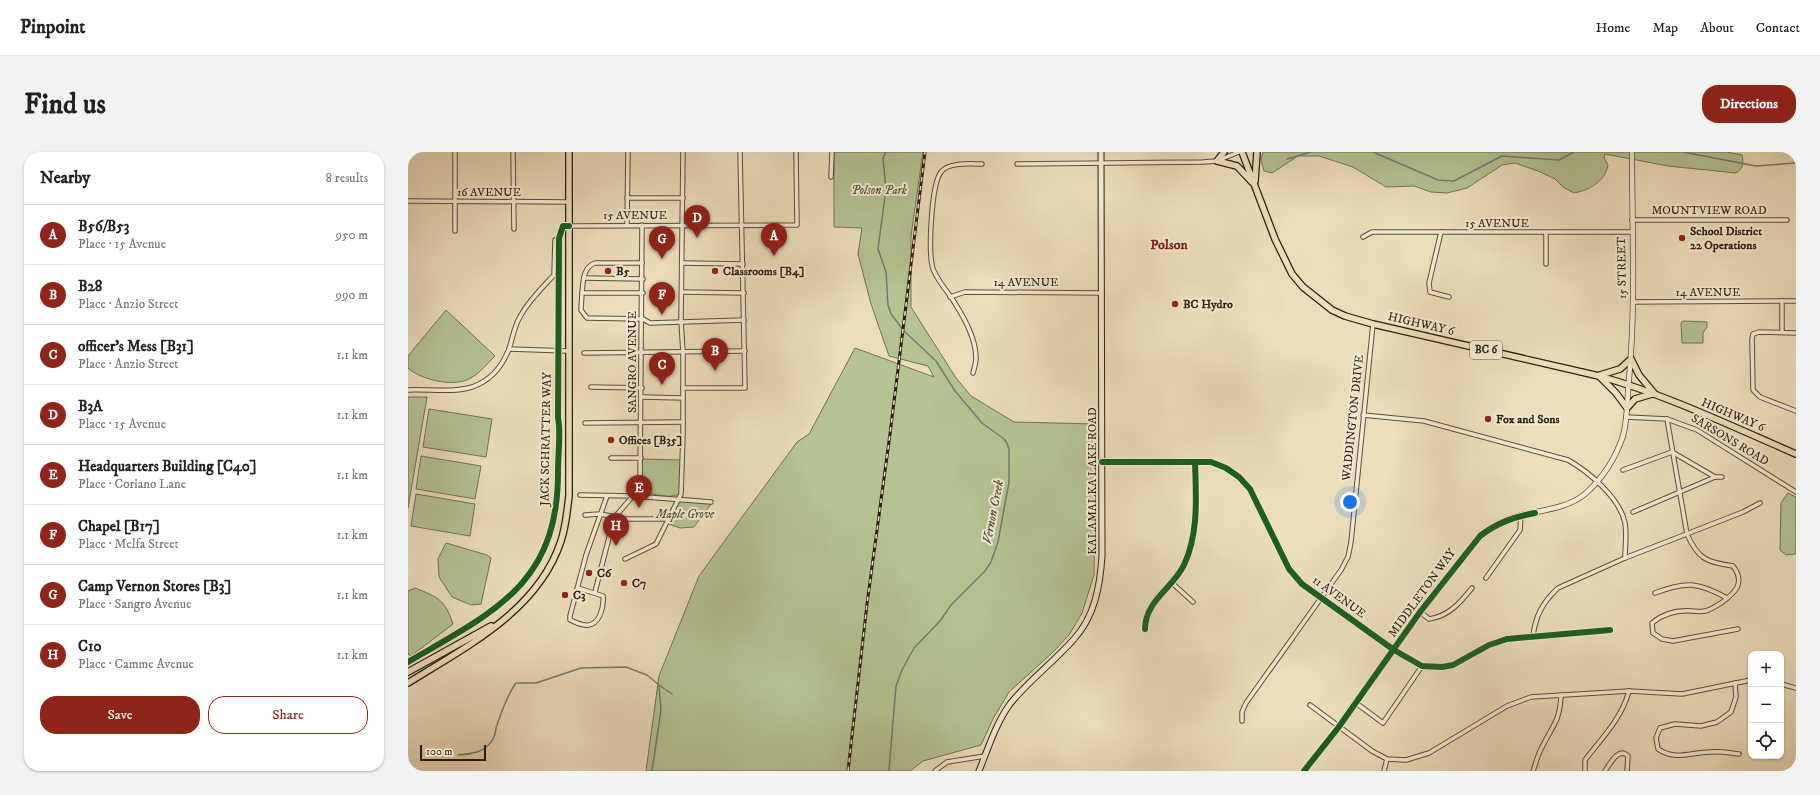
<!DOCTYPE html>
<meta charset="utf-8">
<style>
:root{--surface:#fff;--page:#f2f2f2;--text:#202124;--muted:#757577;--line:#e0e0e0;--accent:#8f2418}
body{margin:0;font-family:"IM FELL DW Pica",serif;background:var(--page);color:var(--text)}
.controls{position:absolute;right:12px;bottom:12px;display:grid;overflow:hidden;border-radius:8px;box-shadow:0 1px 3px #0004}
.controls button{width:36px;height:36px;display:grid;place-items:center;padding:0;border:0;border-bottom:1px solid var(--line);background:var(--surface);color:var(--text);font:20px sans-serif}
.scale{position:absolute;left:12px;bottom:10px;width:66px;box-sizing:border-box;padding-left:4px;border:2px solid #2b1e0e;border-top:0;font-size:11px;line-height:14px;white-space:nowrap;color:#2b1e0e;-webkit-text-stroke:3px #f3e9d3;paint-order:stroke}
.you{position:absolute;left:942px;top:350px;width:14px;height:14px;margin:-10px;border:3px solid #fff;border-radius:50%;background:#1a73e8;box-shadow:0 0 0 6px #1a73e833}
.badge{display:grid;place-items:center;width:26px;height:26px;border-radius:50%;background:var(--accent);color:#fff;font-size:13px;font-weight:700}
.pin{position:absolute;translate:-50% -33px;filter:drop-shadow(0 1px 2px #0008)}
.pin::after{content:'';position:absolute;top:21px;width:14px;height:12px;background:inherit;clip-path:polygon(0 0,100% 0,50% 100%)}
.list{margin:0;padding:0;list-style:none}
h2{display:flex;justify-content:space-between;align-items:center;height:52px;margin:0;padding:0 16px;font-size:17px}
h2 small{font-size:13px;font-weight:400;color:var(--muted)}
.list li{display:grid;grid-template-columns:26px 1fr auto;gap:12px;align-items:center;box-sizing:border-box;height:60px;padding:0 16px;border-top:1px solid var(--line)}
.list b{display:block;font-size:15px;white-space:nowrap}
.list p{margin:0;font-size:13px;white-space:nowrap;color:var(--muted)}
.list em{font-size:13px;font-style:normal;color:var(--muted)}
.actions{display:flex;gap:8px;padding:12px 16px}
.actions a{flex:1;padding:9px 0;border:1px solid var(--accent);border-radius:16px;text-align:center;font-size:14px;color:var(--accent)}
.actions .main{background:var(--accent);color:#fff}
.icon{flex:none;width:22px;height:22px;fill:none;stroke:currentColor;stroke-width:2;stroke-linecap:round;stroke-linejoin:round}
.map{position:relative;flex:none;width:1388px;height:619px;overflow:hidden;border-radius:16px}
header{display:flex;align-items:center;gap:24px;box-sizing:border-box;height:56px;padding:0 20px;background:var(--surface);border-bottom:1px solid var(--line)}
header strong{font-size:19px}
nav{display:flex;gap:22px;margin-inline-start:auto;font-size:14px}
.intro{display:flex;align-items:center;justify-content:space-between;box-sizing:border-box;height:96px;padding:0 24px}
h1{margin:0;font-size:28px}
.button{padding:10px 18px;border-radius:16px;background:var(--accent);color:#fff;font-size:14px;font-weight:700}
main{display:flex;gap:24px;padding:0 24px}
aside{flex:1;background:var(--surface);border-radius:16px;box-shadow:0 1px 3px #0004}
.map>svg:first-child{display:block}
.green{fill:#b5c293;stroke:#707050}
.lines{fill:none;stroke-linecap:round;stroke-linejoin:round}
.stream{stroke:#6d7c72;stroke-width:1.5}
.minor-casing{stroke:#5b4e3a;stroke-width:5.5}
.tertiary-casing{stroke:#5b4e3a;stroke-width:6}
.secondary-casing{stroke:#2b1e0e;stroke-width:7}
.primary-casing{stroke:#2b1e0e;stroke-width:8}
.trunk-casing{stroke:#2b1e0e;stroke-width:8}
.minor{stroke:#f3e9d3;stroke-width:3.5}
.tertiary{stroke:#f3e9d3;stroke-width:4.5}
.secondary{stroke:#f3e9d3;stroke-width:5}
.primary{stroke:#ecddbc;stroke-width:5.5}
.trunk{stroke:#ecddbc;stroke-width:5.5}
.rail-casing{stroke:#2b1e0e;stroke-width:3}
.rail{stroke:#f3e9d3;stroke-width:1.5;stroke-dasharray:4.5;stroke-linecap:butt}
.cycleway-casing{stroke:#f3e9d3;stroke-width:8}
.cycleway{stroke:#1b5e20;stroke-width:6}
.poi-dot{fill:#8f2418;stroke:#f3e9d3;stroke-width:1.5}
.labels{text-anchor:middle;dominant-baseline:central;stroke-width:4;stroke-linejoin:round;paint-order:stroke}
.shield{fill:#f3e9d3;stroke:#675b49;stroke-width:1}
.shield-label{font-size:11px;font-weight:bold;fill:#2b1e0e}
.park-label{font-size:12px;font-style:italic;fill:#544f36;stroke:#f3e9d3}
.street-label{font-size:12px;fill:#2b1e0e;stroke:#f3e9d3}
.poi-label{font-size:12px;font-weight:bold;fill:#2b1e0e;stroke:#f3e9d3;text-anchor:start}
.water-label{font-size:13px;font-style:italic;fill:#4c4d40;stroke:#f3e9d3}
.quarter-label{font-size:14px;font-weight:bold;fill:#7a1f14;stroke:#f3e9d3}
</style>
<header>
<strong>Pinpoint</strong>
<nav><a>Home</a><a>Map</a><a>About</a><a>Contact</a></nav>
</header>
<div class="intro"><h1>Find us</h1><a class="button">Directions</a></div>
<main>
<aside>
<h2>Nearby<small>8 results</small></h2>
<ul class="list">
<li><span class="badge">A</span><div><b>B56/B53</b><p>Place · 15 Avenue</p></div><em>950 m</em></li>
<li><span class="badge">B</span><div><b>B28</b><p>Place · Anzio Street</p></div><em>990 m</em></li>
<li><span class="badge">C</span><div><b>officer's Mess [B31]</b><p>Place · Anzio Street</p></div><em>1.1 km</em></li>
<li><span class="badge">D</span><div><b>B3A</b><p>Place · 15 Avenue</p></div><em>1.1 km</em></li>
<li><span class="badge">E</span><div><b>Headquarters Building [C40]</b><p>Place · Coriano Lane</p></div><em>1.1 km</em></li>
<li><span class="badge">F</span><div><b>Chapel [B17]</b><p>Place · Melfa Street</p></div><em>1.1 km</em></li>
<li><span class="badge">G</span><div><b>Camp Vernon Stores [B3]</b><p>Place · Sangro Avenue</p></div><em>1.1 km</em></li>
<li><span class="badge">H</span><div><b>C10</b><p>Place · Camme Avenue</p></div><em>1.1 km</em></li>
</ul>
<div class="actions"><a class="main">Save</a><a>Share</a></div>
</aside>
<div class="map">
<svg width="1388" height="619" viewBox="0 0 1388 619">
<rect width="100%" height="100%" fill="#ecddbc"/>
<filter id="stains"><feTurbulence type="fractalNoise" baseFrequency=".005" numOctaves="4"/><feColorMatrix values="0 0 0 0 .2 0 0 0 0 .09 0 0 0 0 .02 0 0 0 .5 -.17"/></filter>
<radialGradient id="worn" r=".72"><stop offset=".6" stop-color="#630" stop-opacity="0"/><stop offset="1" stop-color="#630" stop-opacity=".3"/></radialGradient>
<g class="green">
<path d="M426,0H515L503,84V155L548,226L563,244L606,270L688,272L686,423L674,461L661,483L644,501L601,540L585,567L573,593L515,609L502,619H238L251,524L291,424L389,290L401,282L447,196L526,225L520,214L481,204L463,152L450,102L454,76L426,75Z"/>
<path d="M855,0H1319L1334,3C1336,10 1335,17 1328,21L1260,14L1197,2L1196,6L1200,13C1197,30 1181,38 1166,41L1155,35L1147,27L1130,19L1107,11L1094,13L1059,36L1039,41L1023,40L1006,34L978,35L945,15L911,4H890L864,21L856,19L853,8Z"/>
<path d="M38,158L87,204C79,212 71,222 61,227C45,235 13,228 0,216V204Z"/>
<path d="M1275,169L1299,170V175L1295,181V191H1274L1273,171Z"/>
<path d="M0,245H19L0,356Z"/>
<path d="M21,257L84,267L78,305L15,295Z"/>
<path d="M13,304L73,314L67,347L8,337Z"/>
<path d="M233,307L274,308L273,340C265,348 247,343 237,339L232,331Z"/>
<path d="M1380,341L1388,345V402L1378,403L1372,398L1373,351Z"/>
<path d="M8,342L67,352L62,384L3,374Z"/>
<path d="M269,347L303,350V352L286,375L272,376L258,371Z"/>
<path d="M38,391L79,403L83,406L73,452L63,453L44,445L31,425L30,407Z"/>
<path d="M7,436C30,445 37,448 45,472L3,504L0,502V439Z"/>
</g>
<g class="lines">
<g class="stream">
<path d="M478,0L475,6L478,37L470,97L478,120L480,153L483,162L496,179L528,209L547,239L574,271L596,287L599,291L601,298V330L590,390L583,410L577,419L543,453L532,469L506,496L494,518L488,534L481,619"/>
<path d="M965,0L1030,28L1046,29L1094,4L1151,8L1166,0"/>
<path d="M1275,0L1348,14L1388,11"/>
<path d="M879,7L903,0"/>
<path d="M50,603C65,602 79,600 86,585C88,581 87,577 89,573C94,559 99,543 108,531H128L173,516L218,515L239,523L251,533L264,542"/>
<path d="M244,619L253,558L251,534"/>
</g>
<defs>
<g id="minor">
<path d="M105,0L106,77"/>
<path d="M609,12L795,10L809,9L831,0"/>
<path d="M423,25L424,0"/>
<path d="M219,46H275"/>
<path d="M0,49L161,50"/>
<path d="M1224,68H1379"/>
<path d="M219,73L220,0"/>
<path d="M161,74L389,73L388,0"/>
<path d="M47,79V0"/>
<path d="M1033,80L1021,131L1022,140L1041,145"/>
<path d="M1138,81V112"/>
<path d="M955,85L964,80H1224"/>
<path d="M234,111H187C175,115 175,130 174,141H235"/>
<path d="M274,111L335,112"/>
<path d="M176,126L235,127"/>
<path d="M274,140L336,141"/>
<path d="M174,141L173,158L179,166L235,167L242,171L336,168"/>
<path d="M542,145L557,140L694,141"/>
<path d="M1225,150L1388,149"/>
<path d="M1374,180V149"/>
<path d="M1388,181L1351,180L1345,182L1344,187L1345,238L1352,245L1388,259"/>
<path d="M101,197L161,199"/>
<path d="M176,201L337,199"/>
<path d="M565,221C566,217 568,211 568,206C568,185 554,162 543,145C536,136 529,127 525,117C520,101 523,33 533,20C540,10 562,12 574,12"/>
<path d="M183,235L234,236"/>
<path d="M275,236H337C336,157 333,79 332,0"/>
<path d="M0,238C21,237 44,241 64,235C82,229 94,215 101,197C105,185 106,174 113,163C122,147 134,136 146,123L147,88"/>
<path d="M234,245L275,246"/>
<path d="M955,263L1016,269L1160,308C1181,320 1212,346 1217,371C1219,382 1217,395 1217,406"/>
<path d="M1218,265L1259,267L1289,278L1388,340"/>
<path d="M1259,267L1279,382C1290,407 1298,410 1325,414C1338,431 1327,441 1313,451C1308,454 1303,458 1297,459C1293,460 1288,459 1284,459C1269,458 1256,461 1244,471L1245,481L1254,487L1265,489L1330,477"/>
<path d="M177,271L275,270"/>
<path d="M203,306H233"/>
<path d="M694,310H803L818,316L831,325L842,337L881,417L894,432L986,498L1014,514L1034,515L1045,513L1081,493L1099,487L1202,478"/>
<path d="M1215,318L1264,300L1307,325L1225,360"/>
<path d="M1307,325H1314"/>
<path d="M172,343L225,344L303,350"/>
<path d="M177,363L192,362L218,367H260"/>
<path d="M217,407L248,392L273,342L275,282V200L273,169L275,0"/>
<path d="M1078,426L1112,378L1113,363"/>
<path d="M763,430L785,450"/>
<path d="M170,436L195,444C196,454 192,475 177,473C173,473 167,470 162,468V464L178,403L199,344"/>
<path d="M187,440L206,366L230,338L232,331L234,73"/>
<path d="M1247,441C1278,429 1290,430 1319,446"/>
<path d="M1012,460L1021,467C1041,464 1052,451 1064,436"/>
<path d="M737,477C737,449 765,436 776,413C791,381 788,344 787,310"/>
<path d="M1125,485C1127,464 1135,450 1150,436L1217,406L1335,360L1352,351"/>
<path d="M1327,531L1328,545L1323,560L1309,570L1293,574L1267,572L1252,576L1248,586L1250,597C1267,609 1283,600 1302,600C1312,599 1322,601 1331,602"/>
<path d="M1373,532L1388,536"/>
<path d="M948,551L975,571L1014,514"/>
<path d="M902,553L964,599L979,607L998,608L1021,601L1099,554L1123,545L1221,539L1274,542L1343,528"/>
<path d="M834,569V560L838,551L933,418L940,405L943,390L965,172"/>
<path d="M527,619L539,610L577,604"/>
<path d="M976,619L979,607"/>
<path d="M1125,619C1128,611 1130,602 1134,595C1145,573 1152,569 1153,543"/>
<path d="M1177,619V608C1194,586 1214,566 1221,539"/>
<path d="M1197,619C1202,612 1211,594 1220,604L1219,619"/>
</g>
<path id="tertiary" d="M896,619L930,576L1012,460L1072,384C1081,377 1091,370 1103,366C1127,358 1156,359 1177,342C1195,326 1207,308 1215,284C1220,266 1219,246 1221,227C1228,152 1224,76 1224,0"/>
<path id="secondary" d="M571,619C580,597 588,571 602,552C621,528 646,510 666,487C687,464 692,434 694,404L693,0"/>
<g id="primary">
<path d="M816,0L809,9L829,14L844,30"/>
<path d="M834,0L867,87L884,122L895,135L924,158L937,164L965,172L1191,224C1259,243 1323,274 1388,302"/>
<path d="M847,29L849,0"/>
<path d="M1192,223L1212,217L1223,207L1231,223L1246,241"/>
<path d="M1192,225L1208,241L1219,256L1227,247L1244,242"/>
</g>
<g id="trunk">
<path d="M0,520L83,474"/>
<path d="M0,531C59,494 130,459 153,389C158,374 159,359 161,344V0"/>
</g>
</defs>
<use href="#minor" class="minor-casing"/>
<use href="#tertiary" class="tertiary-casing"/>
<use href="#secondary" class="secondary-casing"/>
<use href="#primary" class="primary-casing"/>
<use href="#trunk" class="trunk-casing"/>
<use href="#minor" class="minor"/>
<use href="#tertiary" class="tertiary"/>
<use href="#secondary" class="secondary"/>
<use href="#primary" class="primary"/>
<use href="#trunk" class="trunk"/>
<defs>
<path id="rail" d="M440,619L459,452L482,282L517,0"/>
</defs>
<use href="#rail" class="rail-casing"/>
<use href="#rail" class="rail"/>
<defs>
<g id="cycleway">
<path d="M694,310H803L818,316L831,325L842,337L881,417L894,432L986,498L1014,514L1034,515L1045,513L1081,493L1099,487L1202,478"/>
<path d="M737,477C737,449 765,436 776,413C791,381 788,344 787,310"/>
<path d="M0,510C87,459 151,432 150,318C150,303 153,279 150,266L151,86L155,74H161"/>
<path d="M896,619L930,576L1012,460L1072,384C1089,371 1105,365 1127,361"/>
</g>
</defs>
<use href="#cycleway" class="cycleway-casing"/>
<use href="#cycleway" class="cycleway"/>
</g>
<g class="poi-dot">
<circle cx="1274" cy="86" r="4"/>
<circle cx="200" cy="119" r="4"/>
<circle cx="307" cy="119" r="4"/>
<circle cx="767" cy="152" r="4"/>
<circle cx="1080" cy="267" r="4"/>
<circle cx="203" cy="288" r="4"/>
<circle cx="181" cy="421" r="4"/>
<circle cx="216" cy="431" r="4"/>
<circle cx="157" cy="443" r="4"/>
</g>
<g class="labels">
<rect class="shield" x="1062" y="189" width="32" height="18" rx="3"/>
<g class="shield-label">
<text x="1078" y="198">BC 6</text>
</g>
<g class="park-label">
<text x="471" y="38">Polson Park</text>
<text x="277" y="362">Maple Grove</text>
</g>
<g class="street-label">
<text x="81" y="40">16 AVENUE</text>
<text x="1301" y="58">MOUNTVIEW ROAD</text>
<text x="227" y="63">15 AVENUE</text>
<text x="1089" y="71">15 AVENUE</text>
<text transform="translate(1214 116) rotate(-91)">15 STREET</text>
<text x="618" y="130">14 AVENUE</text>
<text x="1300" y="140">14 AVENUE</text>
<text transform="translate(1013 172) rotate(13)">HIGHWAY 6</text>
<text transform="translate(224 210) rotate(-90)">SANGRO AVENUE</text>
<text transform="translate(1325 263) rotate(23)">HIGHWAY 6</text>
<text transform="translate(945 266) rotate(-84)">WADDINGTON DRIVE</text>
<text transform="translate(138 287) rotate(-89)">JACK SCHRATTER WAY</text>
<text transform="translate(1322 288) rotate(31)">SARSONS ROAD</text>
<text transform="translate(684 329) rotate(-90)">KALAMALKA LAKE ROAD</text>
<text transform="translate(1014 441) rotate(-54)">MIDDLETON WAY</text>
<text transform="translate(931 445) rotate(36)">11 AVENUE</text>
</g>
<g class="poi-label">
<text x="1282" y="79">School District<tspan x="1282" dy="14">22 Operations</tspan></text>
<text x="208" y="119">B5</text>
<text x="315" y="119">Classrooms [B4]</text>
<text x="775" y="152">BC Hydro</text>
<text x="1088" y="267">Fox and Sons</text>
<text x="211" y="288">Offices [B35]</text>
<text x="189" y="421">C6</text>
<text x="224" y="431">C7</text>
<text x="165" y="443">C3</text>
</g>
<g class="water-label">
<text transform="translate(585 360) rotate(-79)">Vernon Creek</text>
</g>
<g class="quarter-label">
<text x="761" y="93">Polson</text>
</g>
</g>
<rect width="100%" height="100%" filter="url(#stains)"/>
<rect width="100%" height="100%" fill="url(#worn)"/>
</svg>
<div class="controls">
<button>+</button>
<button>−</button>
<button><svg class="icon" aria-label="locate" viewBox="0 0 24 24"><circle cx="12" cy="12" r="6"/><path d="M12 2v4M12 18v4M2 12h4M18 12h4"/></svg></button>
</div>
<div class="scale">100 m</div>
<div class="you"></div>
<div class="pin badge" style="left:366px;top:104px">A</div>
<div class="pin badge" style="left:307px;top:219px">B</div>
<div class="pin badge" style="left:254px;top:233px">C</div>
<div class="pin badge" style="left:289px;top:86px">D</div>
<div class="pin badge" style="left:231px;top:356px">E</div>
<div class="pin badge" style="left:254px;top:163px">F</div>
<div class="pin badge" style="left:254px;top:107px">G</div>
<div class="pin badge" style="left:208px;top:394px">H</div>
</div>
</main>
